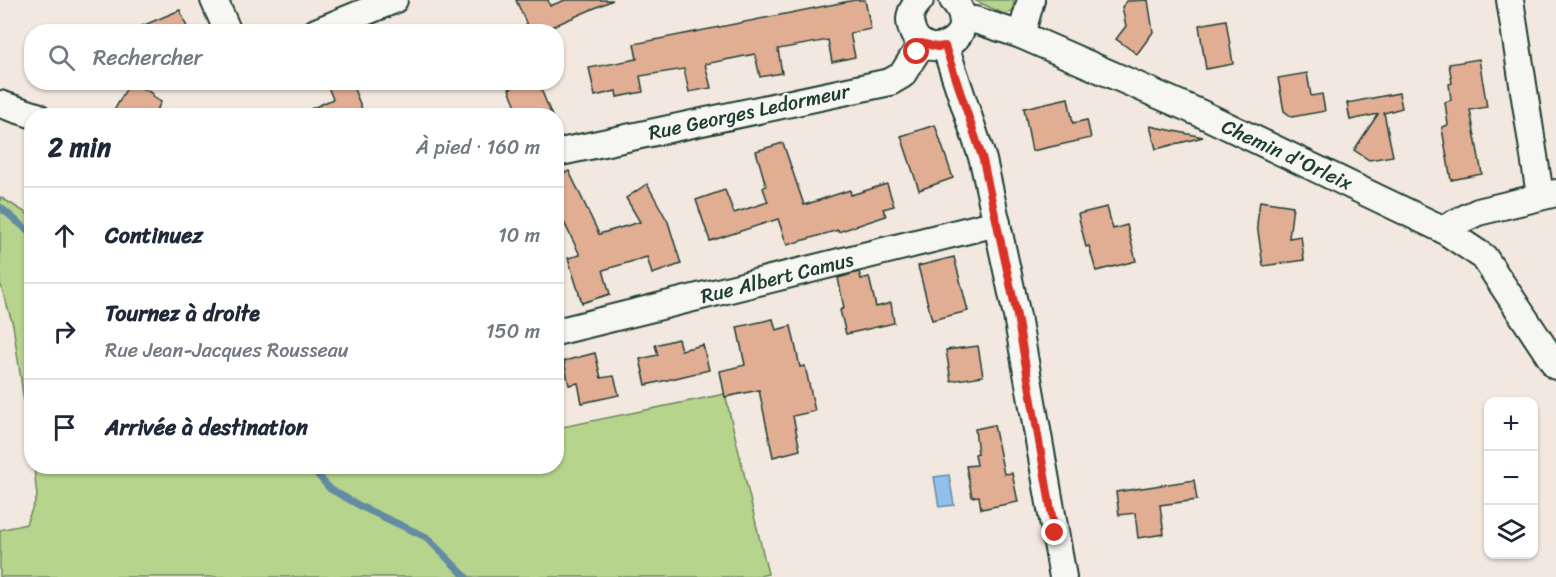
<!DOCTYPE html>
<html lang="fr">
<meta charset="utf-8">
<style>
:root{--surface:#fff;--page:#f6f6f7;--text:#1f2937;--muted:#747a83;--line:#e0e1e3}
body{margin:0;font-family:Sriracha,sans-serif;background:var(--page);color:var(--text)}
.controls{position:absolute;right:18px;bottom:18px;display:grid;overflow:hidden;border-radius:12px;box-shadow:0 2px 4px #0004}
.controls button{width:54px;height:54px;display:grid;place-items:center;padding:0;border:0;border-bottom:2px solid var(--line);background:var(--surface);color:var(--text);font:30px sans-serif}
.stop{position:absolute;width:18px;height:18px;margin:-14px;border:4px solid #d93025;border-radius:50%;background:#fff}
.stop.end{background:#d93025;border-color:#fff;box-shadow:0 2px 6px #0008}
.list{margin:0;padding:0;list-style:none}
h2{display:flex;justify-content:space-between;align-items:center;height:78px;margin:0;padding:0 24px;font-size:26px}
h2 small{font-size:20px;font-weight:400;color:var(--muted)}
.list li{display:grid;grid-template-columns:39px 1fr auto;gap:18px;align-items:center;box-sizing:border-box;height:96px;padding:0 24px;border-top:2px solid var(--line)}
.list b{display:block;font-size:22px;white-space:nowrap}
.list p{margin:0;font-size:20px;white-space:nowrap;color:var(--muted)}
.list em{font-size:20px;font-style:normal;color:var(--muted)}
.icon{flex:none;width:33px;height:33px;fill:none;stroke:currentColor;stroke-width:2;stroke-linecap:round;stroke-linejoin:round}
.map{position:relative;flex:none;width:1556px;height:577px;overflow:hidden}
.search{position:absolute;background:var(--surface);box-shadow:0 2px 4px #0004;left:24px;top:24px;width:540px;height:66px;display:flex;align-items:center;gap:15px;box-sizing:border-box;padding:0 21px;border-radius:24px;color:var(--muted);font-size:22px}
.panel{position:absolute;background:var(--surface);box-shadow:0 2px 4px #0004;left:24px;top:108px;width:540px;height:366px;border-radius:24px}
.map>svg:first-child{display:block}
.green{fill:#b7d48c;stroke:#6b8860;stroke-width:1.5}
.water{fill:#92c0ed;stroke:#648ca3;stroke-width:1.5}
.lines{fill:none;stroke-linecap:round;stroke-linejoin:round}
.stream{stroke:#648ca3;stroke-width:7}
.building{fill:#e1ae94;stroke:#1f3d34;stroke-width:1.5}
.street-casing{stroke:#1f3d34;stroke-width:30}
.street{stroke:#f6f6f2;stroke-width:26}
.route{stroke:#d93025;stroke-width:8}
.labels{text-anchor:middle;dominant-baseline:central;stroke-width:4.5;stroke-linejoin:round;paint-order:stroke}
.street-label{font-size:20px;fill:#1f3d34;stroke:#f6f6f2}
</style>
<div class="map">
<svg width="1556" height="577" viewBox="0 0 1556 577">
<rect width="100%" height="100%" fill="#f2e8df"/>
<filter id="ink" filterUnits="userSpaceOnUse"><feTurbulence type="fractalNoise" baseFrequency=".0167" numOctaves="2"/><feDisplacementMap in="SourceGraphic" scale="12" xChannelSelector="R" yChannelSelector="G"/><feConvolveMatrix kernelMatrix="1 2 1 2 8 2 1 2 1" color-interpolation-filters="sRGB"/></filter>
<g filter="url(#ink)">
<g class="green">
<path d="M974,0H1014L1012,12L1004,14Z"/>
<path d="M0,197L31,216V450L13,325L0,283Z"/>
<path d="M725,394L768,574L755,577H0V530L26,524L37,497L34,467L331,466L337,472L363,466H556L557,428Z"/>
</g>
<path class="water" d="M949,475L954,505L939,507L934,477Z"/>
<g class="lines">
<g class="stream">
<path d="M0,207L32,234"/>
<path d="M310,466L330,489L364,508L426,537L466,577"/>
</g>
</g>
<g class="building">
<path d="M516,0H548L550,6L565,0H613L540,32H530Z"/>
<path d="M855,0H865L871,29L850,33L855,57L832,62L828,40L778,49L782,73L760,77L755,54L705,64L711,88L689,92L684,69L640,76L643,92L617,97L616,91L595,96L589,68L637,59L634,44Z"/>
<path d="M1148,0L1153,32L1137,54L1116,39L1126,26L1122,7L1127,1Z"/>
<path d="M180,10L189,32H130V31Z"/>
<path d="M1226,20L1233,64L1206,69L1199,25Z"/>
<path d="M1479,59L1487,107L1470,110L1482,174L1451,180L1442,129V127L1448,125L1445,102L1451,100L1449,84L1452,83L1449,64Z"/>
<path d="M1307,73L1311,96L1322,94L1325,111L1292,117L1284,111L1278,78Z"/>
<path d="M326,82H351L365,116H295L333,99Z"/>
<path d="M524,82H538L552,116H520L509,89Z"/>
<path d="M135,84L153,94L152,96L161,102L154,116H111L128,86Z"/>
<path d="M1399,93L1402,108L1384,113L1393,156L1369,160L1354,150L1378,114L1350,120L1347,103Z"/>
<path d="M1068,98L1073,123L1087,120L1091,138L1032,151L1024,108Z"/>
<path d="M935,125L953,178L919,190L901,136Z"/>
<path d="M1150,126L1203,137L1156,149Z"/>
<path d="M783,143L804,205L850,190L851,195L887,184L894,206L883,209L886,216L838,232V230L787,245L778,219L710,241L696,200L725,190L734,213L768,202L763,188L766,186L756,151Z"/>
<path d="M569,171L599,234L640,222L626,198L647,184L668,222L681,264L652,274L647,257L603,270L610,294L582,303L568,258L580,255L556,206V177Z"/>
<path d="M1260,201L1293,206L1289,238L1301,236L1304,260L1263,266L1257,224Z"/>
<path d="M1107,207L1113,229L1127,225L1136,261L1096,271L1089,246L1086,247L1078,214Z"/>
<path d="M954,257L968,311L932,320L918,266Z"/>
<path d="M859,272L861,279L869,277L876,307L891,303L894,323L846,334L840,310L844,308L838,278Z"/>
<path d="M773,319L776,330L791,326L800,367L805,366L815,411L793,416L800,450L773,457L759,390L725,397L720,371L745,365L737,327Z"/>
<path d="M678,339L681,350L703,345L709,370L646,385L640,359L658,355L655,345Z"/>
<path d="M978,346L983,376L951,381L946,350Z"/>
<path d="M595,353L601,378L614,376L619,395L582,403L578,383L569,385L564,361Z"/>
<path d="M994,425L1004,474L1012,473L1018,502L981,509L979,496L972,497L966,466L977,465L975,454L978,453L975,429Z"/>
<path d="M1194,480L1197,500L1160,505L1164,534L1138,538L1135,513L1119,515L1116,492Z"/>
</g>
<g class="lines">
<defs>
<g id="street">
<path d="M214,0L228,32"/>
<path d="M920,0C913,7 908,16 911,26C921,70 987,37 953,0"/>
<path d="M1510,0L1540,195"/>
<path d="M963,21L975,20L1021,35L1202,114L1442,229L1484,257L1556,366"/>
<path d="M316,32L394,0"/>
<path d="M1021,35L1031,0"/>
<path d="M945,46L983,160L1017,316L1063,577"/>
<path d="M0,104L37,116"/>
<path d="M556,153L890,82L902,75L922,43"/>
<path d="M1442,229L1478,212L1556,193"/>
<path d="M556,332L997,223"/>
</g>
</defs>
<use href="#street" class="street-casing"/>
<use href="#street" class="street"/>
</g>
</g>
<g class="lines" filter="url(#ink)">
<path class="route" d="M917,52L922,43L937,47L945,46L983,160L1017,316L1055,533"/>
</g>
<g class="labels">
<g class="street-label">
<text transform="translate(749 112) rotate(-12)">Rue Georges Ledormeur</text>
<text transform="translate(1287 155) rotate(25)">Chemin d'Orleix</text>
<text transform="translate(777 278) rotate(-14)">Rue Albert Camus</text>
</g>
</g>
</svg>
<div class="controls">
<button>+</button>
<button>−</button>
<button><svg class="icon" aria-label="layers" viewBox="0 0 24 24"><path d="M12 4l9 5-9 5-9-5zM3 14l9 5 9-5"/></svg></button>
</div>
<div class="stop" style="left:917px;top:52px"></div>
<div class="stop end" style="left:1055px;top:533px"></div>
<div class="search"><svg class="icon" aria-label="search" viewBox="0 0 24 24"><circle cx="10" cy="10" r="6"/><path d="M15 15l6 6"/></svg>Rechercher</div>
<section class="panel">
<h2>2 min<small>À pied · 160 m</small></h2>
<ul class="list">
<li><svg class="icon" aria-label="ahead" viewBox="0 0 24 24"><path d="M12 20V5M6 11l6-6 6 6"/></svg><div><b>Continuez</b></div><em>10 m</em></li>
<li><svg class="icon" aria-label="right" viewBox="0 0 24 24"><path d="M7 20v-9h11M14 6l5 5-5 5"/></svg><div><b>Tournez à droite</b><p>Rue Jean-Jacques Rousseau</p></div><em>150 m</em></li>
<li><svg class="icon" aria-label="arrive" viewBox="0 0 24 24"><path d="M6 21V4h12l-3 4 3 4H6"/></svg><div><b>Arrivée à destination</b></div></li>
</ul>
</section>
</div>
